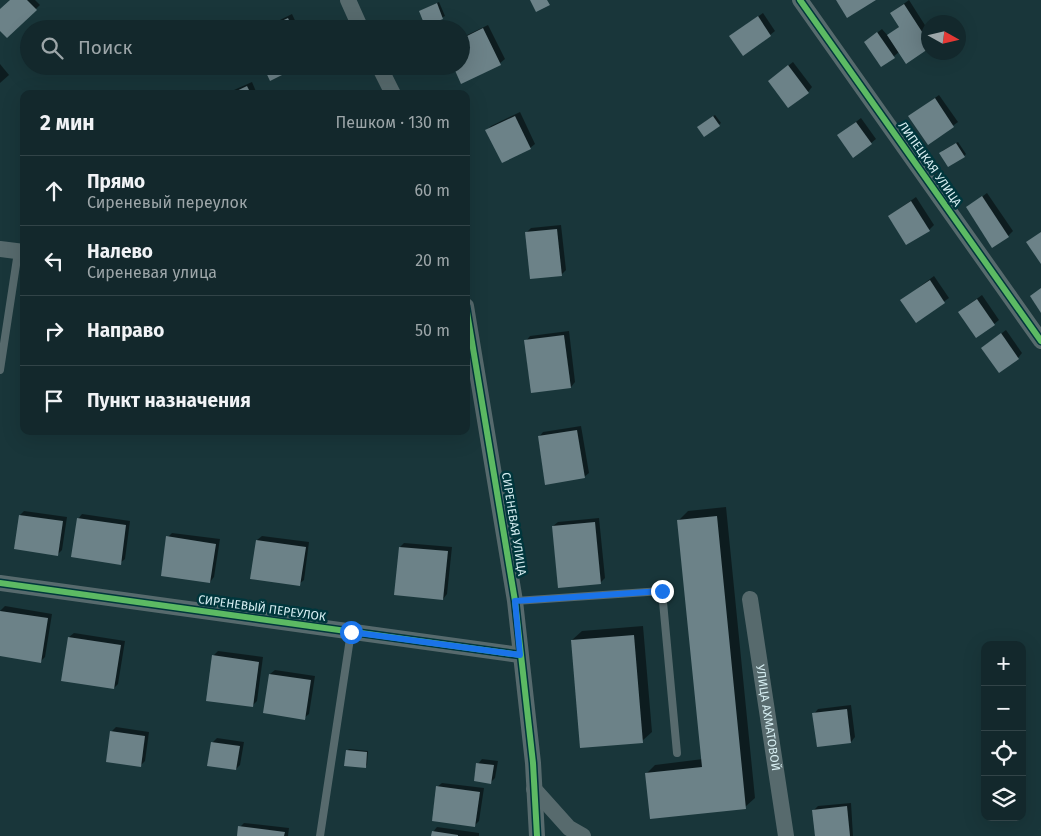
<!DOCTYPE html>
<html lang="ru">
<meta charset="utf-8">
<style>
:root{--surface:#13282c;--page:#203438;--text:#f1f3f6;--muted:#9da6a9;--line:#324448}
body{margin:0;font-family:"Fira Sans",sans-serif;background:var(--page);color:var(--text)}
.controls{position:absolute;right:15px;bottom:15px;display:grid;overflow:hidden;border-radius:10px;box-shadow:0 5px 20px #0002}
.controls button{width:45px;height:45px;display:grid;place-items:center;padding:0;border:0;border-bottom:1px solid var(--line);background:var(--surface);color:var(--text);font:25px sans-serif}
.compass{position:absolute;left:921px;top:15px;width:45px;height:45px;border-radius:50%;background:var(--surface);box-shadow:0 5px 20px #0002;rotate:98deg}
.stop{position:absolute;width:15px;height:15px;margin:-11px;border:4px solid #1a73e8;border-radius:50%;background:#fff}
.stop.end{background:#1a73e8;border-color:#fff;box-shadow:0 1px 5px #0008}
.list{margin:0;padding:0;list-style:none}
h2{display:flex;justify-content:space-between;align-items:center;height:65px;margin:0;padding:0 20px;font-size:21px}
h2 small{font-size:16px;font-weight:400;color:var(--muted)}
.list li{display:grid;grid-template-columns:32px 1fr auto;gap:15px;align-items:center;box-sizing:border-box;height:70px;padding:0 20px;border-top:1px solid var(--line)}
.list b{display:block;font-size:19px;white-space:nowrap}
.list p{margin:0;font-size:16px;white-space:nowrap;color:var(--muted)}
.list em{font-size:16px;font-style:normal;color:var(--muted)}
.icon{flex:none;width:28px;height:28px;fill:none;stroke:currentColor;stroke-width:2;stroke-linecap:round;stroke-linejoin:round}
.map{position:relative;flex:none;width:1041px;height:836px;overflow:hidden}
.search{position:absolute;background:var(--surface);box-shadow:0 5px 20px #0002;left:20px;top:20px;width:450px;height:55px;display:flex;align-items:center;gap:12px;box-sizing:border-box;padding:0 18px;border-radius:28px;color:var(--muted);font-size:19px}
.panel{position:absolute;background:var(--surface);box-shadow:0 5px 20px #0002;left:20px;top:90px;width:450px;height:345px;border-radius:10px}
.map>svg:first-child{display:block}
.shadow{fill:#0007}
.building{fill:#6c8288}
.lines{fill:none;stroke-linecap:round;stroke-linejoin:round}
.service{stroke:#576a6d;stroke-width:8}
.minor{stroke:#576a6d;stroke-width:16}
.cycleway-casing{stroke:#00363c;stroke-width:9}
.cycleway{stroke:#5cba63;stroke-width:6}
.route{stroke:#1a73e8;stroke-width:6}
.labels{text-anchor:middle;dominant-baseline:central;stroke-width:5;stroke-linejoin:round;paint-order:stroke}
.street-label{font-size:12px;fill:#d6eef2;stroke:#00363c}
</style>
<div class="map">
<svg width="1041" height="836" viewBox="0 0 1041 836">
<rect width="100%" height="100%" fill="#19363a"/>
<g class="shadow">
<path d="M11,0H35L40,5L7,36L0,29V11Z"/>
<path d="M909,0L928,30V47L906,62L899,52L882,66L865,42L882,29L888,36L900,26L891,13Z"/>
<path d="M439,2L445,16L426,25L420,11Z"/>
<path d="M763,13L775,31L770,35L731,36Z"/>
<path d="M292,14L299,29H262Z"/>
<path d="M488,25L505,59L500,63L461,66V38Z"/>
<path d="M793,62L812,87L808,92L774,77Z"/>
<path d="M0,64L9,75L0,83Z"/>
<path d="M252,82L257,94H231L234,90Z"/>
<path d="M939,95L958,122L929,143L910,116Z"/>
<path d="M520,112L535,144L530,148L487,130L491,126Z"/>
<path d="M715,115L721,123L704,136L700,125Z"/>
<path d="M861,118L876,139L871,143L839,135Z"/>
<path d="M958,142L966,154L964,156L942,151Z"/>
<path d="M987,193L1013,231L1008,236L968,207Z"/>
<path d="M916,197L934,225L929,230L889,216Z"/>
<path d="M561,225L566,270L561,275L526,233L531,228Z"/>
<path d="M934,276L949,298L916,321L902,300Z"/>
<path d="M982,295L999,320L994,324L964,308Z"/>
<path d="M1006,330L1022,353L1018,358L987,344Z"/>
<path d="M569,331L575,382L571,387L532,392L526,341L530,336Z"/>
<path d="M581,426L589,473L584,477L539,437L543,432Z"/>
<path d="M726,507L755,798L745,807L646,774L655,765L703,759L679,520L688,511Z"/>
<path d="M24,511L67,517L62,550L57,555L20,515Z"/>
<path d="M82,514L130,521L125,559L120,563L78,519Z"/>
<path d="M599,518L605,578L600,583L553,526L558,522Z"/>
<path d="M172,533L220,539L214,577L210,582L168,537Z"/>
<path d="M262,536L309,542L304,580L299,584L251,577L257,540Z"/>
<path d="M404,543L452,547L447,594L443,599L400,547Z"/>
<path d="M5,606L52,614L45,657L40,662L0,655V611Z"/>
<path d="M643,626L652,732L642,741L572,640L582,631Z"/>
<path d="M74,633L125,641L118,684L114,688L69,637Z"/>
<path d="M218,651L263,657L257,701L252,706L213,656Z"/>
<path d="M275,670L315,676L309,714L304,718L265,712L270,674Z"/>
<path d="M851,705L855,737L851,742L814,714L818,709Z"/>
<path d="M116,727L149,732L145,761L141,765L111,732Z"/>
<path d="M217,738L244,742L240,765L236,769L209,765L213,742Z"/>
<path d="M349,749L368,751L367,765L365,767L347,751Z"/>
<path d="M482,759L498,761L495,778L491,782L478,764Z"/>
<path d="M442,783L484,788L479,821L475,825L437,787Z"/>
<path d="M851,803L853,836H816L813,811L818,806Z"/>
<path d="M244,823L289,828L288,836H238L240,827Z"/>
<path d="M437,827L479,833V836H432L433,832Z"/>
</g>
<g class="building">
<path d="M10,0H27L37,10L7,38L0,31V9Z"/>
<path d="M530,0H547L550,5L536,12Z"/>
<path d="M836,0H876L847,18Z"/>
<path d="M437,3L443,19L425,26L419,11Z"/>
<path d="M904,4L928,41V49L906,64L887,35L899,27L890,13Z"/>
<path d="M758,16L771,36L743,56L729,36Z"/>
<path d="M288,18L293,29H265Z"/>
<path d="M483,28L501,65L461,84L453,66H461V39Z"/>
<path d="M877,32L895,58L881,67L864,42Z"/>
<path d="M788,65L809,93L788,108L768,81Z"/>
<path d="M263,66H300L270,81Z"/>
<path d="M247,86L251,94H230Z"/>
<path d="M935,98L954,127L928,145L908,116Z"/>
<path d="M515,116L531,149L502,163L485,130Z"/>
<path d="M713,116L720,126L704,137L697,127Z"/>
<path d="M856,122L872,144L853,158L837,135Z"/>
<path d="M956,143L965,157L948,167L939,153Z"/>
<path d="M982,196L1009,237L992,248L966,207Z"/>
<path d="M911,201L930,231L906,245L888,216Z"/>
<path d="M557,229L562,276L530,279L525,232Z"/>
<path d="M1041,232V264L1026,242Z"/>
<path d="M930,280L945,303L916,323L900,300Z"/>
<path d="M1041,288V313L1030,296Z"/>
<path d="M977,299L995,325L976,338L958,312Z"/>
<path d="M1001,333L1019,359L999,373L981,348Z"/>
<path d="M564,335L571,388L531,393L524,340Z"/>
<path d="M577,430L585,478L545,485L538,436Z"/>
<path d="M19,515L63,521L58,556L14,549Z"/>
<path d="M717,516L746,809L650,819L645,773L702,767L677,520Z"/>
<path d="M77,518L126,525L121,565L71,557Z"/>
<path d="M595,522L601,584L558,588L552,526Z"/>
<path d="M166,536L216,544L210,583L161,576Z"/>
<path d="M256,540L306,547L300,586L250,579Z"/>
<path d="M399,547L448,551L443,600L394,595Z"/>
<path d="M0,611L48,618L41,663L0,656Z"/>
<path d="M634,635L643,743L580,748L571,640Z"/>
<path d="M68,637L121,645L114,689L61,681Z"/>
<path d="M212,655L259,662L253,707L206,701Z"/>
<path d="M269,674L311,680L305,720L263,713Z"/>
<path d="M847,709L851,743L817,747L812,713Z"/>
<path d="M110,731L145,736L141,767L106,762Z"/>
<path d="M211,742L240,746L236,770L207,766Z"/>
<path d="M346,750L367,752L366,768L344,766Z"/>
<path d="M476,763L494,765L491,784L474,781Z"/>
<path d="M436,786L480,792L475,827L432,821Z"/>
<path d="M847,806L850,836H815L812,810Z"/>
<path d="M238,826L285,832L284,836H237Z"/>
<path d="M432,831L458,835V836H431Z"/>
</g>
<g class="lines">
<g class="service">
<path d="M0,370L18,252"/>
<path d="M515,601L662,591L677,753"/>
<path d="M320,836L351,632"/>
</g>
<g class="minor">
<path d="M348,0L361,29"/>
<path d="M800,0L1041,341"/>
<path d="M379,66L393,94"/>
<path d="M0,249L24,252"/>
<path d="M466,306L515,601L533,763L537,836"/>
<path d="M0,583L520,655"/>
<path id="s1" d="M750,599L786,836"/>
<path d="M534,789L569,828L583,836"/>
</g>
<defs>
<g id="cycleway">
<path d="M800,0L1041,341"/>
<path d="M466,306L515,601L533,763L537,836"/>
<path d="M0,583L520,655"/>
</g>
</defs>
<use href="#cycleway" class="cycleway-casing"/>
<use href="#cycleway" class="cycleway"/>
</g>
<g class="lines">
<path class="route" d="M351,632L520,655L515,601L662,591"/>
</g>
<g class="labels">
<g class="street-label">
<text transform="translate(930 164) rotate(55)">ЛИПЕЦКАЯ УЛИЦА</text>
<text transform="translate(514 524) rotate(81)">СИРЕНЕВАЯ УЛИЦА</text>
<text transform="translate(262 608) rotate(8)">СИРЕНЕВЫЙ ПЕРЕУЛОК</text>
<text stroke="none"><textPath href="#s1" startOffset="120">УЛИЦА АХМАТОВОЙ</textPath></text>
</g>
</g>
</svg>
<div class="controls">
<button>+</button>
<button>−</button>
<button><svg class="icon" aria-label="locate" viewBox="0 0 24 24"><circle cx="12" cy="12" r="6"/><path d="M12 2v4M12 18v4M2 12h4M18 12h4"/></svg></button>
<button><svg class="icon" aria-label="layers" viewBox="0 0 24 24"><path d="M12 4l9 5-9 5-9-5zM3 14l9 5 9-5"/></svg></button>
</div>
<svg class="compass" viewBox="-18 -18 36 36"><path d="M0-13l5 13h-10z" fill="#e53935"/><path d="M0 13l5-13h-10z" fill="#9da6a9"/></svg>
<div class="stop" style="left:351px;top:632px"></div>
<div class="stop end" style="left:662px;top:591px"></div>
<div class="search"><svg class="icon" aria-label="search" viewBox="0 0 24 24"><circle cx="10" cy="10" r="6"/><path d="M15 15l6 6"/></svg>Поиск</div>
<section class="panel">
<h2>2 мин<small>Пешком · 130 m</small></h2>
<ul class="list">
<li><svg class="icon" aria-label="ahead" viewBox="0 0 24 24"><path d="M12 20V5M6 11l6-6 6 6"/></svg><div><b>Прямо</b><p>Сиреневый переулок</p></div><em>60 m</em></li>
<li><svg class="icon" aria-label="left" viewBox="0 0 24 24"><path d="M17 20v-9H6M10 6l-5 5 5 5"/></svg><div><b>Налево</b><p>Сиреневая улица</p></div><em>20 m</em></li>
<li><svg class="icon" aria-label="right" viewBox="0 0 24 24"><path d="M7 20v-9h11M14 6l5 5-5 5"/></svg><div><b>Направо</b></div><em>50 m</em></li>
<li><svg class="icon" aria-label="arrive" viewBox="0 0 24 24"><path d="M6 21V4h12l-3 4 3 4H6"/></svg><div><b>Пункт назначения</b></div></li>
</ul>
</section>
</div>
